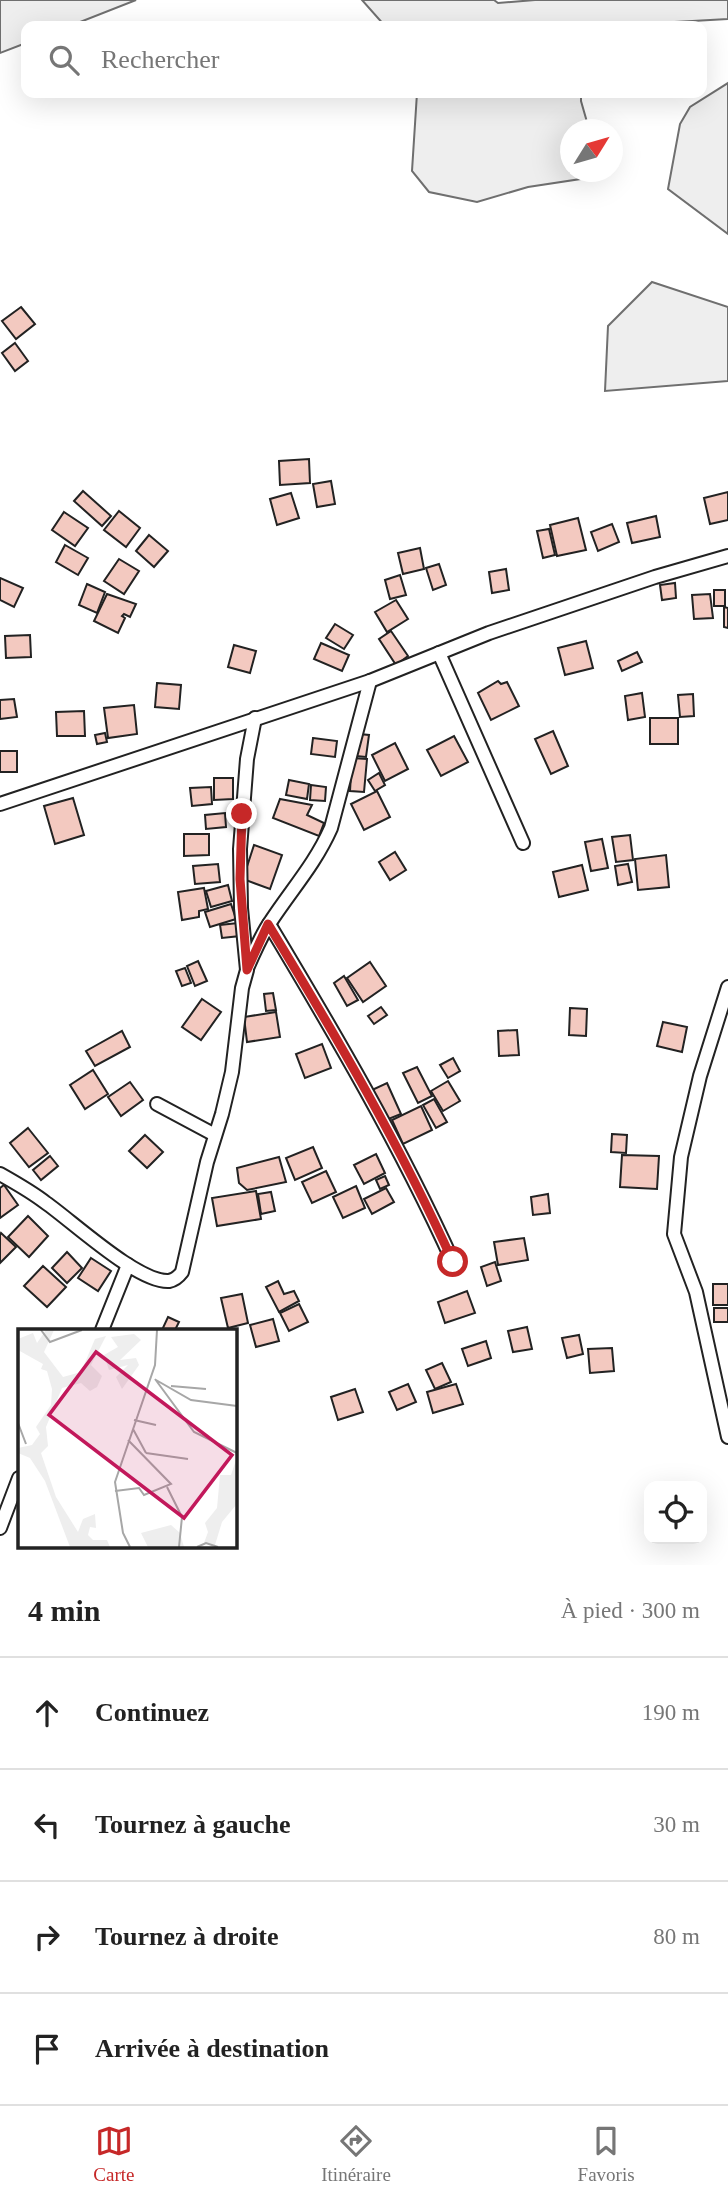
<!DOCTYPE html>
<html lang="fr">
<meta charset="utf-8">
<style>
:root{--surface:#fff;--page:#f6f6f6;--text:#222;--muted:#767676;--line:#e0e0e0;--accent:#c62828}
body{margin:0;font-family:"Times New Roman",serif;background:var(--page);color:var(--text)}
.controls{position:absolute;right:21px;bottom:21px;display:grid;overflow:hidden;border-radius:14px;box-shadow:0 7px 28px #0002}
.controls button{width:63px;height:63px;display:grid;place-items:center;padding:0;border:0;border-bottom:2px solid var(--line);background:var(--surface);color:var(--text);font:35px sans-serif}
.compass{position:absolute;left:560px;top:119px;width:63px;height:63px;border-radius:50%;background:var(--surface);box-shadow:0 7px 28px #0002;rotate:53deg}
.stop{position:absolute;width:21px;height:21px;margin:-16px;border:5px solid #c62828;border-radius:50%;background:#fff}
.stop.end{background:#c62828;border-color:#fff;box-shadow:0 2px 7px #0008}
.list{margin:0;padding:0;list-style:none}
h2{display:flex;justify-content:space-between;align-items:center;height:91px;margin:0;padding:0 28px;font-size:30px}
h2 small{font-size:23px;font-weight:400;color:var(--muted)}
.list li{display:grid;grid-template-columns:46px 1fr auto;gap:21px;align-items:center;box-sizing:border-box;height:112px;padding:0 28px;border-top:2px solid var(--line)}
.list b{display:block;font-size:26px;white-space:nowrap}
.list em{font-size:23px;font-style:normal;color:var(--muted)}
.icon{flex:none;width:38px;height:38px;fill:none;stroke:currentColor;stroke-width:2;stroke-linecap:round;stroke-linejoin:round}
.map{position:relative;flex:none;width:728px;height:1565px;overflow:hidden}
.search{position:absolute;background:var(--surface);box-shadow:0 7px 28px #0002;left:21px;right:21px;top:21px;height:77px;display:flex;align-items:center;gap:18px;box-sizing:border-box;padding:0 24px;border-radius:14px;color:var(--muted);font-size:26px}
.sheet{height:539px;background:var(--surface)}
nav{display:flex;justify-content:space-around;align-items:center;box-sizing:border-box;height:98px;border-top:2px solid var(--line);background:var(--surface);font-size:19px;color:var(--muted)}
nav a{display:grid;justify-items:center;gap:4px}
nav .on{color:var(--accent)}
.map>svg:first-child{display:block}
.green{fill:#eee;stroke:#6f6f6f;stroke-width:2}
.building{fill:#f3c9c0;stroke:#222;stroke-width:2}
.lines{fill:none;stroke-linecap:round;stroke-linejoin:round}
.minor-casing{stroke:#222;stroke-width:16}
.minor{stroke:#fff;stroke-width:12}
.route{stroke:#c62828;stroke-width:9}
.inset-road{fill:none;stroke:#a7a7a7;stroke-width:2}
.view{fill:#c2185b;fill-opacity:0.15;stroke:#c2185b;stroke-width:3.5}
.inset-edge{fill:none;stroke:#222;stroke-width:3.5}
</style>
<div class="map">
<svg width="728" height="1565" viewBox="0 0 728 1565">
<rect width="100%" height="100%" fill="#fff"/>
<g class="green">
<path d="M0,0H136L70,26H26V43L0,53Z"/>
<path d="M362,0H494L498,3L535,0H728V19L639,24L629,26H385Z"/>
<path d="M728,83V234L668,189L680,124L690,107Z"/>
<path d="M417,93H581V101L589,129L570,130V172H589L587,178L528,187L477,202L429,192L412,171Z"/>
<path d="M652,282L728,307V381L605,391L608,326Z"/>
</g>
<g class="building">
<path d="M21,307L35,324L16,339L2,321Z"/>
<path d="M15,343L28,361L15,371L2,353Z"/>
<path d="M309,459L310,483L280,485L279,461Z"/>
<path d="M331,481L335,504L317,507L313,484Z"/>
<path d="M83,491L111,516L102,526L74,501Z"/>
<path d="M728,492V520L710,524L704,498Z"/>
<path d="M291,493L299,518L277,525L270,499Z"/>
<path d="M119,511L140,528L126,547L104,530Z"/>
<path d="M64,512L88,528L75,546L52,530Z"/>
<path d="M656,516L660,537L632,543L627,523Z"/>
<path d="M578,518L586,550L557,556L550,525Z"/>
<path d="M612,524L619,542L598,551L591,532Z"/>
<path d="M549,529L555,555L543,558L537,531Z"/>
<path d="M149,535L168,551L154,567L136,551Z"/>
<path d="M65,545L88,558L78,575L56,562Z"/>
<path d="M420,548L424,569L403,574L398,553Z"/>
<path d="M119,559L139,571L124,594L104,581Z"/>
<path d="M439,564L446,585L433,590L426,568Z"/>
<path d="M506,569L509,590L492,593L489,572Z"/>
<path d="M400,575L406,595L390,599L385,580Z"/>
<path d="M0,578L23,588L14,607L0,600Z"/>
<path d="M675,583L676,598L662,600L660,585Z"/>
<path d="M87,584L105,592L97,613L79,605Z"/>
<rect x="714" y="590" width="11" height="16"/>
<path d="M107,594L136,604L130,617L124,614L122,616L125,618L118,633L94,621Z"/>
<path d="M710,594L713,618L694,619L692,595Z"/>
<path d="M396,600L408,619L387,632L375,612Z"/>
<path d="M724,607L728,608V628L724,627Z"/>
<path d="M335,624L353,635L344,649L326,638Z"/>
<path d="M391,631L408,656L396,665L379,639Z"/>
<path d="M30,635L31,657L6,658L5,636Z"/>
<path d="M586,641L593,668L565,675L558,648Z"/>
<path d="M321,643L349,655L342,671L314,659Z"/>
<path d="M234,645L256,651L250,673L228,667Z"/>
<path d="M637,652L642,662L622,671L618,661Z"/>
<path d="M498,681L501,684L507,682L519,706L491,720L478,693Z"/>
<path d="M157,683L181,685L179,709L155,707Z"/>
<path d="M642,693L645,717L628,720L625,696Z"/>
<path d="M693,694L694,716L680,717L678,695Z"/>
<path d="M14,699L17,717L0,719V700Z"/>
<path d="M134,705L137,734L108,738L104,708Z"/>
<path d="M84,711L85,736H57L56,712Z"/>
<rect x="650" y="718" width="28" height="26"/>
<path d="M553,731L568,766L551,774L535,739Z"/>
<path d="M105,733L107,742L97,744L95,735Z"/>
<path d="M359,734L369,735L366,757L356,756Z"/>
<path d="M454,736L468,762L441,776L427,750Z"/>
<path d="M313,738L337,741L335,757L311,754Z"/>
<path d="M395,743L408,769L385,781L372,755Z"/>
<rect x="0" y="751" width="17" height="21"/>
<path d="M352,758L367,759L364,792L350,791Z"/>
<path d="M379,773L385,785L375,791L368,780Z"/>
<path d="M214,778H233V799L214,800Z"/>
<path d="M289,780L309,784L307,799L286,795Z"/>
<path d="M311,785L326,787L325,801L310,800Z"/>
<path d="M211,787L212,804L192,806L190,788Z"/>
<path d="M377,791L390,817L364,830L351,804Z"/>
<path d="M73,798L84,835L55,844L44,806Z"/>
<path d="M280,799L312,805L307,815L324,823L319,836L273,818Z"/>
<path d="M225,813L226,827L206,829L205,815Z"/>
<path d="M184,834H209V855L184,856Z"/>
<path d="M630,835L633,860L616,862L612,837Z"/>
<path d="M602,839L608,868L591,871L585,842Z"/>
<path d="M254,845L282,855L270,889L243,879Z"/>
<path d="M395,852L406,870L390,880L379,862Z"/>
<path d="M666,855L669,887L638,890L635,859Z"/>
<path d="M218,864L220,882L195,884L193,866Z"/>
<path d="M628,864L632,882L618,885L615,866Z"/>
<path d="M582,865L588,890L559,897L553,872Z"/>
<path d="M228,885L232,901L211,907L206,891Z"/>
<path d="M204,888L208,909L199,911V917L182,920L178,892Z"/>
<path d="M231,904L236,919L210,927L205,912Z"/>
<path d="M238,923L240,936L222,938L220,925Z"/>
<path d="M198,961L207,981L195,986L187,966Z"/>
<path d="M370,962L386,986L363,1002L347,978Z"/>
<path d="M185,968L191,983L182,986L176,971Z"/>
<path d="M344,976L358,1000L347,1006L334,983Z"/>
<path d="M273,993L276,1010L266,1011L264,994Z"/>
<path d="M202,999L221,1012L201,1040L182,1027Z"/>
<path d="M381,1007L387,1015L374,1024L368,1016Z"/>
<path d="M570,1008L587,1009L586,1036L569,1035Z"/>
<path d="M276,1012L280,1037L247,1042L244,1017Z"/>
<path d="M663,1022L687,1027L682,1052L657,1046Z"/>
<path d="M517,1030L519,1055L499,1056L498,1031Z"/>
<path d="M122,1031L130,1047L95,1066L86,1051Z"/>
<path d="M322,1044L331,1068L305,1078L296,1054Z"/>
<path d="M453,1058L460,1071L448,1078L440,1065Z"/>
<path d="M417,1067L432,1096L418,1103L403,1073Z"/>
<path d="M93,1070L108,1094L85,1109L70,1085Z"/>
<path d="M448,1081L460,1101L443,1111L431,1091Z"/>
<path d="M130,1082L143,1100L121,1116L108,1097Z"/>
<path d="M387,1083L401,1114L386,1120L372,1090Z"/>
<path d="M434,1099L447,1122L436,1128L423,1105Z"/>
<path d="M421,1106L432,1130L403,1144L392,1120Z"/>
<path d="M28,1128L48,1153L29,1167L10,1143Z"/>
<path d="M612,1134L627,1135L626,1153L611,1152Z"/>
<path d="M145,1135L163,1152L147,1168L129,1151Z"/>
<path d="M313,1147L322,1168L295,1180L286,1158Z"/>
<path d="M376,1154L385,1173L364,1184L354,1165Z"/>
<path d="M622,1155L659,1156L657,1189L620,1187Z"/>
<path d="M50,1156L58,1166L41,1180L33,1170Z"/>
<path d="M279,1157L286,1182L247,1190L239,1183L237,1168Z"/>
<path d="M326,1171L336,1192L312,1203L302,1182Z"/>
<path d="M385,1176L389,1185L380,1189L376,1180Z"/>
<path d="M4,1185L18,1205L0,1218V1188Z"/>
<path d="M356,1186L365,1208L343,1218L333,1197Z"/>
<path d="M386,1188L394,1202L372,1214L364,1199Z"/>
<path d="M256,1191L261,1219L217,1226L212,1198Z"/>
<path d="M271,1192L275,1211L261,1214L258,1194Z"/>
<path d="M548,1194L550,1213L533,1215L531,1197Z"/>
<path d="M28,1216L48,1236L29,1257L8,1237Z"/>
<path d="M1,1233L16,1247L0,1263V1235Z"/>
<path d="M524,1238L528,1260L498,1265L494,1242Z"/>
<path d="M67,1252L82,1268L67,1283L52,1268Z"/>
<path d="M91,1258L111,1271L98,1291L78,1278Z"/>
<path d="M495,1262L501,1281L487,1286L481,1267Z"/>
<path d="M43,1266L66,1287L47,1307L24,1286Z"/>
<path d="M278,1281L284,1294L294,1291L299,1301L279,1312L266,1287Z"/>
<rect x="713" y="1284" width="15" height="21"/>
<path d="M467,1291L475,1313L445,1323L438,1302Z"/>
<path d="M242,1294L248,1323L228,1328L221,1298Z"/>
<path d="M299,1304L308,1322L289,1331L280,1313Z"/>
<rect x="714" y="1308" width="14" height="14"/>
<path d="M168,1317L179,1322L175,1330H162Z"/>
<path d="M273,1319L279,1341L256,1347L250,1325Z"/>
<path d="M527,1327L532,1349L513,1352L508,1331Z"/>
<path d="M579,1335L583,1354L567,1358L562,1338Z"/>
<path d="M486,1341L491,1358L468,1366L462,1349Z"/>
<path d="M612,1348L614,1371L590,1373L588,1349Z"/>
<path d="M442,1363L451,1382L435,1389L426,1370Z"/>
<path d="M408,1384L416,1402L397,1410L389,1392Z"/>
<path d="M456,1384L463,1404L433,1413L427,1392Z"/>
<path d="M355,1389L363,1412L338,1420L331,1397Z"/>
</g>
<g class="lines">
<defs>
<g id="minor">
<path d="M439,653L523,843"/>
<path d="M0,804L370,681L489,633L655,577L728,556"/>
<path d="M269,924C335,1034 400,1145 453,1262"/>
<path d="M248,966C255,951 261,935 271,921C292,889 315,864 331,828L370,681"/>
<path d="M728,987L700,1076L681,1157L674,1234L696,1292L728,1437"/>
<path d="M157,1104L215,1135"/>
<path d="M0,1174C16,1183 32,1192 46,1203C72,1221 138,1283 169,1281C175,1280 179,1276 182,1272L207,1162L222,1114L232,1072L242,988L247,970L241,908L240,849L247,759L255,718"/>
<path d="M102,1330L128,1265"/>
<path d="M0,1528L19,1478"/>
</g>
</defs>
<use href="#minor" class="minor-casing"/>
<use href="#minor" class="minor"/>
</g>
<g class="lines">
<path class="route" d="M242,814L240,879L247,970L268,924C335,1034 400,1145 453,1262"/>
</g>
<g transform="translate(18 1329)">
<rect width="219" height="219" fill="#fff"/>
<path d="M28,1H36L26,23L45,48L63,43L77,10L88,7L73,36L84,47L79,58L72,62L63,54L44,59L28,98L30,117L23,124L38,168L60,203L65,190L77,185L78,199L72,198L70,206L75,211H89L92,218H52L27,152L12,129L0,124V119L14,116L22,105L18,98L33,76L34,60L29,42L23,40L25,35L0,21V10L15,4L19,14ZM116,5L123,11L102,31L118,29L121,36L104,60L98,48L110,36L91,41L86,26L100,18L93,8ZM219,128L218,176L204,193L197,216L186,214L190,203L187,194L199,179L202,146H213ZM153,196L162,204L166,218H130L123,204Z" fill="#eee"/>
<path class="inset-road" d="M23,1L32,13L64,1M137,50L176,103L219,124M138,51L173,71L219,77M153,57L188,60M116,91L138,96M0,94L8,115M115,100L128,124M128,124L170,130M149,158L164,188L161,218M97,162L121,159L126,166L153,155L110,111M112,218L105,204L97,153L137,36L139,1M179,218L188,214L200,218"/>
<path class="view" d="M78,23L214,126L166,189L31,86Z"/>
<rect width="219" height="219" class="inset-edge"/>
</g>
</svg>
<div class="controls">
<button><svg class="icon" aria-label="locate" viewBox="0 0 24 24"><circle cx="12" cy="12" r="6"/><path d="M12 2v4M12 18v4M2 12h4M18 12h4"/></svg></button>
</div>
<svg class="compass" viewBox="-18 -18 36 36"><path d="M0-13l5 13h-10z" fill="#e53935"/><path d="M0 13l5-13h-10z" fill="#767676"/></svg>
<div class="stop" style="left:453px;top:1262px"></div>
<div class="stop end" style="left:242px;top:814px"></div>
<div class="search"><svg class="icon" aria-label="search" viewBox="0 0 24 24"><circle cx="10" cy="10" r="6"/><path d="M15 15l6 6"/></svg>Rechercher</div>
</div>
<section class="sheet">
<h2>4 min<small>À pied · 300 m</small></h2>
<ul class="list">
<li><svg class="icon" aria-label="ahead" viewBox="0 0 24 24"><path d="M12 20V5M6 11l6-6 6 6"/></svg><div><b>Continuez</b></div><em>190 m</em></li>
<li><svg class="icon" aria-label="left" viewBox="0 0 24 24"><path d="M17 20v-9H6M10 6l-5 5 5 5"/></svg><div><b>Tournez à gauche</b></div><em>30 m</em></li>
<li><svg class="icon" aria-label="right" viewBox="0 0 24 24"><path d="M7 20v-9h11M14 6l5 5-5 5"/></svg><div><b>Tournez à droite</b></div><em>80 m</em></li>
<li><svg class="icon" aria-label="arrive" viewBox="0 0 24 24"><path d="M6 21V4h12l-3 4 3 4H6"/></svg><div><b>Arrivée à destination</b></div></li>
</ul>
</section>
<nav>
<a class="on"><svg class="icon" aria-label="map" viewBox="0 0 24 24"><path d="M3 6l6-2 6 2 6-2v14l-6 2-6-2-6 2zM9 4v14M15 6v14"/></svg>Carte</a>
<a><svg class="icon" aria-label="directions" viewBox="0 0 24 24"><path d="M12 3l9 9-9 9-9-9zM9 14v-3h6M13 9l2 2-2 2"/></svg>Itinéraire</a>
<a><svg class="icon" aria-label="saved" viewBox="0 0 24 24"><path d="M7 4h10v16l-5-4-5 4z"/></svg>Favoris</a>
</nav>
